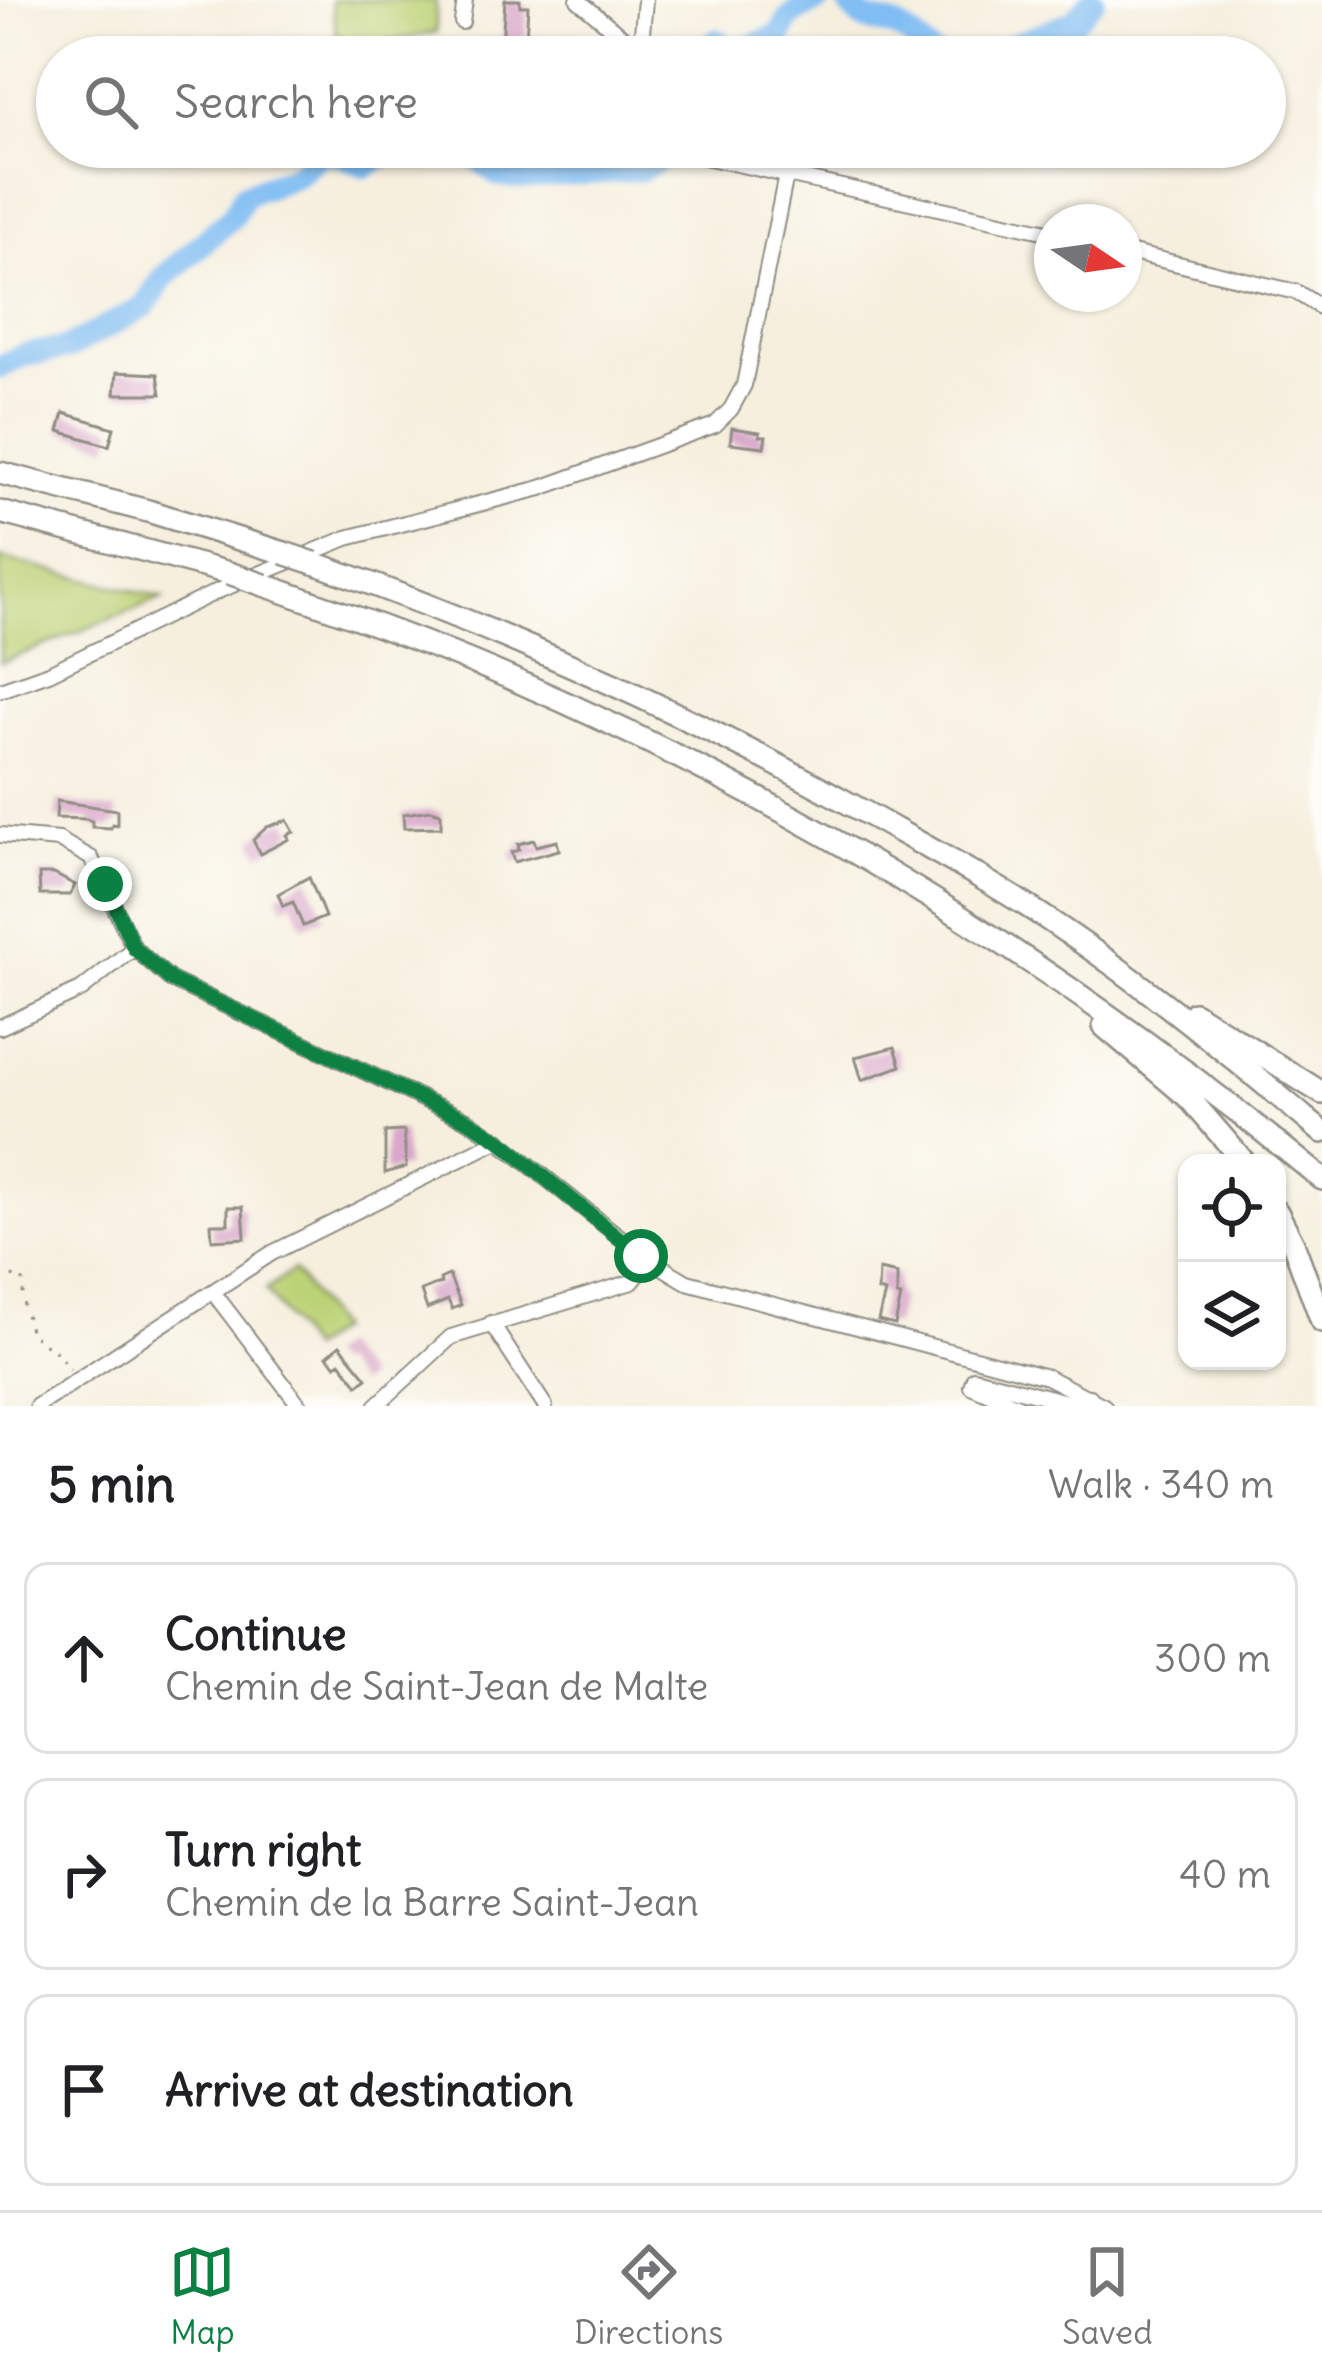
<!DOCTYPE html>
<meta charset="utf-8">
<style>
:root{--surface:#fff;--page:#f6f6f6;--text:#202124;--muted:#757577;--line:#e0e0e0;--accent:#0b8043}
body{margin:0;font-family:Delius,sans-serif;background:var(--page);color:var(--text)}
.controls{position:absolute;right:36px;bottom:36px;display:grid;overflow:hidden;border-radius:24px;box-shadow:0 3px 9px #0004}
.controls button{width:108px;height:108px;display:grid;place-items:center;padding:0;border:0;border-bottom:3px solid var(--line);background:var(--surface);color:var(--text);font:60px sans-serif}
.compass{position:absolute;left:1034px;top:204px;width:108px;height:108px;border-radius:50%;background:var(--surface);box-shadow:0 3px 9px #0004;rotate:103deg}
.stop{position:absolute;width:36px;height:36px;margin:-27px;border:9px solid #0b8043;border-radius:50%;background:#fff}
.stop.end{background:#0b8043;border-color:#fff;box-shadow:0 3px 12px #0008}
.list{margin:0;padding:0;list-style:none}
h2{display:flex;justify-content:space-between;align-items:center;height:156px;margin:0;padding:0 48px;font-size:51px}
h2 small{font-size:39px;font-weight:400;color:var(--muted)}
.list li{display:grid;grid-template-columns:78px 1fr auto;gap:36px;align-items:center;box-sizing:border-box;height:192px;margin:0 24px 24px;padding:0 24px;border:3px solid var(--line);border-radius:24px}
.list b{display:block;font-size:45px;white-space:nowrap}
.list p{margin:0;font-size:39px;white-space:nowrap;color:var(--muted)}
.list em{font-size:39px;font-style:normal;color:var(--muted)}
.icon{flex:none;width:66px;height:66px;fill:none;stroke:currentColor;stroke-width:2;stroke-linecap:round;stroke-linejoin:round}
.map{position:relative;flex:none;width:1322px;height:1406px;overflow:hidden}
.search{position:absolute;background:var(--surface);box-shadow:0 3px 9px #0004;left:36px;right:36px;top:36px;height:132px;display:flex;align-items:center;gap:30px;box-sizing:border-box;padding:0 42px;border-radius:66px;color:var(--muted);font-size:45px}
.sheet{height:804px;background:var(--surface)}
nav{display:flex;justify-content:space-around;align-items:center;box-sizing:border-box;height:168px;border-top:3px solid var(--line);background:var(--surface);font-size:33px;color:var(--muted)}
nav a{display:grid;justify-items:center;gap:6px}
nav .on{color:var(--accent)}
.map>svg:first-child{display:block}
.green{fill:#bcd276;stroke:#747e50;stroke-width:3}
.lines{fill:none;stroke-linecap:round;stroke-linejoin:round}
.river{stroke:#80bdf3;stroke-width:24}
.building{fill:#d9a7ca}
.minor-casing{stroke:#908d84;stroke-width:18}
.highway-casing{stroke:#908d84;stroke-width:26}
.path{stroke:#908d84;stroke-width:3;stroke-dasharray:3 9;stroke-linecap:butt}
.minor{stroke:#fff;stroke-width:14}
.highway{stroke:#fff;stroke-width:21}
.highway-bridge-casing{stroke:#908d84;stroke-width:26;stroke-linecap:butt}
.highway-bridge{stroke:#fff;stroke-width:21}
.route{stroke:#0b8043;stroke-width:15}
</style>
<div class="map">
<svg width="1322" height="1406" viewBox="0 0 1322 1406">
<rect width="100%" height="100%" fill="#fdfcf7"/>
<filter id="ink" filterUnits="userSpaceOnUse"><feTurbulence type="fractalNoise" baseFrequency=".00833" numOctaves="2"/><feDisplacementMap in="SourceGraphic" scale="24" xChannelSelector="R" yChannelSelector="G"/><feConvolveMatrix kernelMatrix="1 2 1 2 8 2 1 2 1" color-interpolation-filters="sRGB"/></filter>
<filter id="wash" filterUnits="userSpaceOnUse"><feTurbulence type="fractalNoise" baseFrequency=".004" numOctaves="4" result="noise"/><feDisplacementMap in="SourceGraphic" scale="48" xChannelSelector="R" yChannelSelector="G"/><feGaussianBlur stdDeviation="2.7" result="paint"/><feColorMatrix in="noise" values="0 0 0 0 0 0 0 0 0 0 0 0 0 0 0 0 0 1.4 0 .05"/><feComposite in="paint" operator="in"/></filter>
<g filter="url(#wash)">
<rect width="100%" height="100%" fill="#f6efde"/>
<g class="green">
<path d="M331,0H436V32L340,52Z"/>
<path d="M0,558L163,598L0,663Z"/>
<path d="M293,1270L337,1329L309,1350L266,1290Z"/>
</g>
<g class="lines">
<g class="river">
<path d="M847,0C864,27 869,18 895,27C909,32 923,48 935,57"/>
<path d="M705,57L717,40L723,45L725,57"/>
<path d="M736,57L745,49L782,34C787,13 801,9 820,0"/>
<path d="M984,57L1074,21L1093,0"/>
<path d="M465,147L498,175L523,178L642,169L655,162L667,147"/>
<path d="M0,367L24,355L68,348L145,306L163,278L233,216L245,194L295,176L323,152L338,154L366,166L398,147"/>
</g>
</g>
<g id="blocks">
<g class="building">
<path d="M505,0H520V6H528L526,38H518L517,57H446L447,46L483,48V45L502,44Z"/>
<path d="M117,372L158,374L161,394H115Z"/>
<path d="M64,413L114,428L109,446L59,431Z"/>
<path d="M732,428L760,432V436H766L764,447L730,443Z"/>
<path d="M57,801L117,810V825L112,824L111,828L92,827V821L86,819L56,818Z"/>
<path d="M431,810L441,813V827L404,828L403,814Z"/>
<path d="M287,820L294,832L287,835L289,839L260,854L253,840L267,827Z"/>
<path d="M534,840L536,846L557,841L559,850L514,862L511,852L519,850L518,844Z"/>
<path d="M39,874H54L75,885L70,895H40Z"/>
<path d="M309,877L325,917L303,926L293,902L283,906L278,894Z"/>
<path d="M895,1047L901,1066L862,1080L855,1057Z"/>
<path d="M404,1131L406,1167L385,1173V1132Z"/>
<path d="M228,1207H243L245,1238L212,1240L211,1224H228Z"/>
<path d="M879,1270L897,1274V1296L901,1297L895,1325L878,1321L885,1293L878,1291Z"/>
<path d="M449,1275L461,1305L452,1309L448,1300L427,1309L421,1291L441,1283L440,1279Z"/>
<path d="M340,1345L367,1378L358,1385L340,1362L336,1365L327,1356Z"/>
</g>
</g>
</g>
<g filter="url(#ink)">
<use href="#blocks" fill-opacity="0" stroke="#908d84" stroke-width="3"/>
<g class="lines">
<defs>
<g id="minor">
<path d="M578,0L639,51"/>
<path d="M462,22L465,0"/>
<path d="M640,55L645,0"/>
<path d="M680,147L700,156L1052,233"/>
<path d="M1124,251L1296,292L1322,308"/>
<path d="M0,690L49,673L218,591L347,538L541,488L715,425L731,409L744,385L786,175"/>
<path d="M0,835L59,840L91,858L134,948L171,980L469,1121C545,1170 608,1237 687,1282L1047,1377L1104,1406"/>
<path d="M0,1027L81,990L134,948"/>
<path d="M213,1292L300,1406"/>
<path d="M491,1323L545,1406"/>
<path d="M37,1406L272,1253L499,1140"/>
<path d="M376,1406L451,1337L632,1282L642,1270L641,1256"/>
<path d="M1018,1406L971,1386L974,1378L1078,1405L1090,1397"/>
</g>
<g id="highway">
<path d="M0,473L148,511L284,553"/>
<path d="M0,512L229,573"/>
<path d="M314,563C506,631 690,714 868,814C932,850 996,884 1056,925C1149,987 1237,1061 1322,1132"/>
<path d="M264,585C350,615 436,645 519,682C811,809 1077,977 1322,1179"/>
<path d="M1194,1013L1322,1093"/>
<path d="M1104,1026L1189,1098L1245,1163"/>
<path d="M1277,1212L1293,1243L1322,1321"/>
</g>
</defs>
<use href="#minor" class="minor-casing"/>
<use href="#highway" class="highway-casing"/>
<path class="path" d="M0,1273L23,1279V1302L31,1334L56,1352L70,1369"/>
<use href="#minor" class="minor"/>
<use href="#highway" class="highway"/>
<defs>
<g id="highway-bridge">
<path d="M284,553L314,563"/>
<path d="M229,573L264,585"/>
</g>
</defs>
<use href="#highway-bridge" class="highway-bridge-casing"/>
<use href="#highway-bridge" class="highway-bridge"/>
</g>
</g>
<g class="lines" filter="url(#ink)">
<path class="route" d="M105,884L134,948L171,980L469,1121L499,1140L641,1256"/>
</g>
</svg>
<div class="controls">
<button><svg class="icon" aria-label="locate" viewBox="0 0 24 24"><circle cx="12" cy="12" r="6"/><path d="M12 2v4M12 18v4M2 12h4M18 12h4"/></svg></button>
<button><svg class="icon" aria-label="layers" viewBox="0 0 24 24"><path d="M12 4l9 5-9 5-9-5zM3 14l9 5 9-5"/></svg></button>
</div>
<svg class="compass" viewBox="-18 -18 36 36"><path d="M0-13l5 13h-10z" fill="#e53935"/><path d="M0 13l5-13h-10z" fill="#757577"/></svg>
<div class="stop" style="left:641px;top:1256px"></div>
<div class="stop end" style="left:105px;top:884px"></div>
<div class="search"><svg class="icon" aria-label="search" viewBox="0 0 24 24"><circle cx="10" cy="10" r="6"/><path d="M15 15l6 6"/></svg>Search here</div>
</div>
<section class="sheet">
<h2>5 min<small>Walk · 340 m</small></h2>
<ul class="list">
<li><svg class="icon" aria-label="ahead" viewBox="0 0 24 24"><path d="M12 20V5M6 11l6-6 6 6"/></svg><div><b>Continue</b><p>Chemin de Saint-Jean de Malte</p></div><em>300 m</em></li>
<li><svg class="icon" aria-label="right" viewBox="0 0 24 24"><path d="M7 20v-9h11M14 6l5 5-5 5"/></svg><div><b>Turn right</b><p>Chemin de la Barre Saint-Jean</p></div><em>40 m</em></li>
<li><svg class="icon" aria-label="arrive" viewBox="0 0 24 24"><path d="M6 21V4h12l-3 4 3 4H6"/></svg><div><b>Arrive at destination</b></div></li>
</ul>
</section>
<nav>
<a class="on"><svg class="icon" aria-label="map" viewBox="0 0 24 24"><path d="M3 6l6-2 6 2 6-2v14l-6 2-6-2-6 2zM9 4v14M15 6v14"/></svg>Map</a>
<a><svg class="icon" aria-label="directions" viewBox="0 0 24 24"><path d="M12 3l9 9-9 9-9-9zM9 14v-3h6M13 9l2 2-2 2"/></svg>Directions</a>
<a><svg class="icon" aria-label="saved" viewBox="0 0 24 24"><path d="M7 4h10v16l-5-4-5 4z"/></svg>Saved</a>
</nav>
